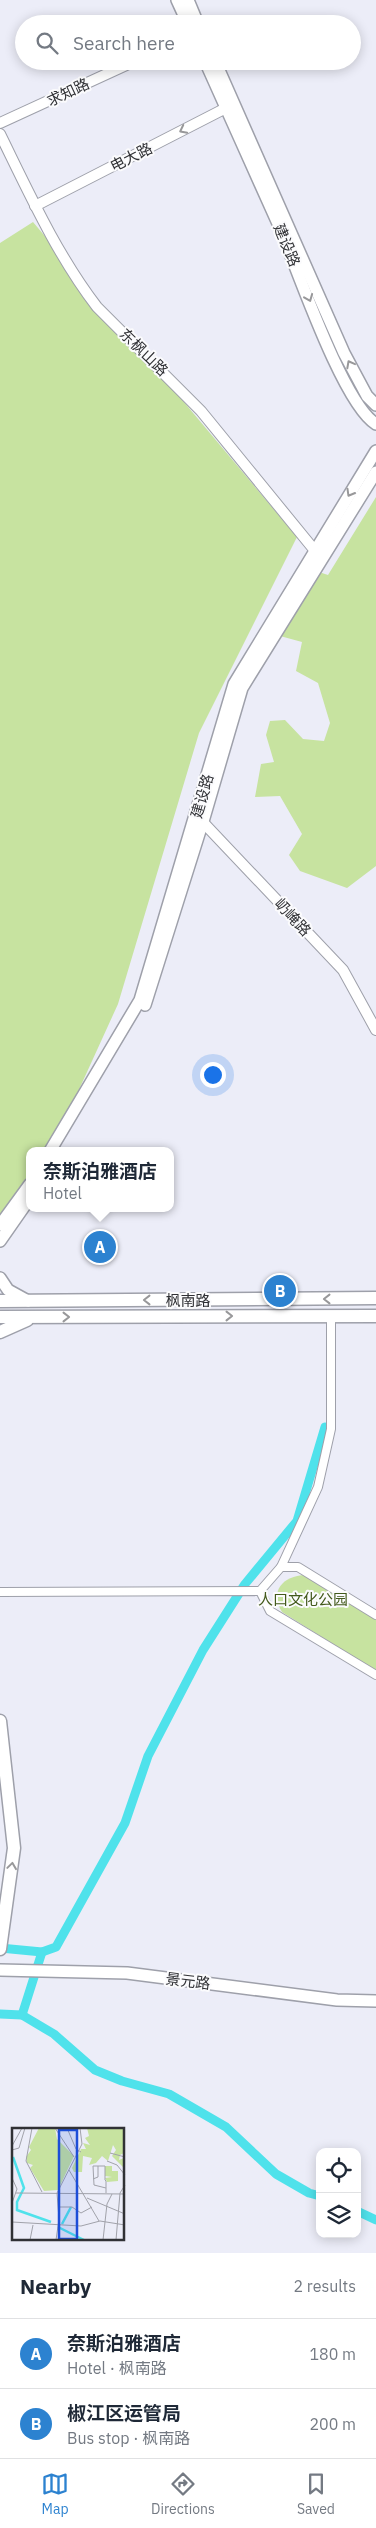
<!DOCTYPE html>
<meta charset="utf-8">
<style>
:root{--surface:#fff;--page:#f2f2f3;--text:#1f2937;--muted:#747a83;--line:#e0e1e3;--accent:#2c82d0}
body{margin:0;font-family:"IBM Plex Sans","Noto Sans SC",sans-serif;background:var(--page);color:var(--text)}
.controls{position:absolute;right:15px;bottom:15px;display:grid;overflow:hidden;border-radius:10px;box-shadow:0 2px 12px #0003}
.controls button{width:45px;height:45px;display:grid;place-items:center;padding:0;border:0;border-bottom:1px solid var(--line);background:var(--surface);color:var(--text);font:25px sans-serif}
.you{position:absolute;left:212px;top:1074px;width:18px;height:18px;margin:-12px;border:4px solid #fff;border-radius:50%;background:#1a73e8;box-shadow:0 0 0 8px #1a73e833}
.badge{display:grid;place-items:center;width:32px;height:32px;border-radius:50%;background:var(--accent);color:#fff;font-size:16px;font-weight:700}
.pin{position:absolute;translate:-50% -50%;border:2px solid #fff;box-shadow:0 1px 5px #0006}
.popup{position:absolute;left:26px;top:1147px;width:148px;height:65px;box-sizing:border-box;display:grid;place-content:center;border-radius:10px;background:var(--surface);filter:drop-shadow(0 1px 4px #0005);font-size:16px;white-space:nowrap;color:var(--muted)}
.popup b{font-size:19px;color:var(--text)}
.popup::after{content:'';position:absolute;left:50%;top:100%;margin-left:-10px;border:10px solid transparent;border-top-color:var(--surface)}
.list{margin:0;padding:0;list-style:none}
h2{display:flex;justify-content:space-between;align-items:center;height:65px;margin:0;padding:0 20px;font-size:21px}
h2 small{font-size:16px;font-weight:400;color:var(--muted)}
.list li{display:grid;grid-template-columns:32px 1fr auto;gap:15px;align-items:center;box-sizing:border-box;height:70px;padding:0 20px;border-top:1px solid var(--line)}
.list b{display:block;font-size:19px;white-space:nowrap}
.list p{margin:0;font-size:16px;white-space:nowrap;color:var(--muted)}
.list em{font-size:16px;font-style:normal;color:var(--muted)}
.icon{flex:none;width:28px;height:28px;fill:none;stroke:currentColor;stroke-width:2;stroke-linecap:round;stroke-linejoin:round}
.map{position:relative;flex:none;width:376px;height:2253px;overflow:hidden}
.search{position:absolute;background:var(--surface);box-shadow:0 2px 12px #0003;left:15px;right:15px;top:15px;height:55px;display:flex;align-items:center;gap:12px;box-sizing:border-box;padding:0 18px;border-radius:28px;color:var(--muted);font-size:19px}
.sheet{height:205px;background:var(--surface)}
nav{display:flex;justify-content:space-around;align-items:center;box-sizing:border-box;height:70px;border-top:1px solid var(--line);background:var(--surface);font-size:14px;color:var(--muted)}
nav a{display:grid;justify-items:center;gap:2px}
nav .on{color:var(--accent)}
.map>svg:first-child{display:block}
.green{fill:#c7e3a0}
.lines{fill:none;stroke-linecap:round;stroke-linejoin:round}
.canal{stroke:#4fe2eb;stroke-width:9}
.minor-casing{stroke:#9ea0aa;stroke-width:10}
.tertiary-casing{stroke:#9ea0aa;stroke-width:12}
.secondary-casing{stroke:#9ea0aa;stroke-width:14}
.primary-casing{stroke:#9ea0aa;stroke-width:15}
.minor{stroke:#fff;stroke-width:8}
.tertiary{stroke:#fff;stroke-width:10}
.secondary{stroke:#fff;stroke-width:11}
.primary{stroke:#fff;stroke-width:12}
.oneway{stroke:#98989a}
.labels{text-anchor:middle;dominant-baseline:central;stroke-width:4;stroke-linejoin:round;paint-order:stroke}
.street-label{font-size:15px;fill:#303135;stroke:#fbfbfd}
.park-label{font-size:15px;fill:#435a1c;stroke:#fbfbfd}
.inset-river{fill:none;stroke:#4fe2eb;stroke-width:2.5}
.inset-road{fill:none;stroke:#a1a2aa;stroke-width:1}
.view{fill:#1d4ed8;fill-opacity:0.15;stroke:#1d4ed8;stroke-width:2.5}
.inset-edge{fill:none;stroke:#303135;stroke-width:2.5}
</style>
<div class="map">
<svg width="376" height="2253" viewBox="0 0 376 2253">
<rect width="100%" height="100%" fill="#ecedf8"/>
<g class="green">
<path d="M33,222L297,537L199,733L118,1004L51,1151H30V1181L0,1217V243Z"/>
<path d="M376,497V866L347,888L300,871L289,855L302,834L280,796L255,797L261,764L274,762L266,735L270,721L285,720L303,739L324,741L330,723L318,683L296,671L302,642L280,636L319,572L328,575Z"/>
<path d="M305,1575L376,1619V1671L282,1612C269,1591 283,1576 305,1575Z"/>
</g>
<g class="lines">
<g class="canal">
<path d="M0,1948L42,1952L56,1947L125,1823L148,1756L203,1650L245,1584L297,1521L325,1427"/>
<path d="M0,2014L22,2015L54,2034L95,2070L122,2081L169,2094L226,2127L276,2174L309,2193L320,2196"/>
<path d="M22,2015L42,1952"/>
<path d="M357,2211L376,2220"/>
</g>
<defs>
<g id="minor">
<path d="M281,1567L318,1487L331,1429V1316"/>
<path d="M260,1591L281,1567H298L376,1615"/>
<path d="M0,1592L260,1591L270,1611L376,1675"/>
</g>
<g id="tertiary">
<path d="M0,123L135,61"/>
<path d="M0,134C29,193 57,255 97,307L201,411L316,552"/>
<path d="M35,206L226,108"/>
<path d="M198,817L343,970L376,1030"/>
</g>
<g id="secondary">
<path d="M177,0L188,24"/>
<path d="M188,0L198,24"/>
<path d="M205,61C230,117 255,172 280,228C297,268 343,404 376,424"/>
<path d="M215,61L344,353L367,396L376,405"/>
<path d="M145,1005L204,818L242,688L376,472"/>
<path d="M50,1151L140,1000L234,684L376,451"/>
<path d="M0,1225L30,1184"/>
<path d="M0,1241L30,1198"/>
<path d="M0,1278L8,1290L28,1301"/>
<path d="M0,1970L127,1973L337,2000L376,2001"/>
</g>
<g id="primary">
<path d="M0,1301L376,1298"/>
<path d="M0,1317L376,1316"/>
<path d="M0,1332L27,1320"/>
<path d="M0,1721L14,1848L0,1949"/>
</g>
</defs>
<use href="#minor" class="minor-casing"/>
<use href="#tertiary" class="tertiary-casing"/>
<use href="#secondary" class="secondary-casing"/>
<use href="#primary" class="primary-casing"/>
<use href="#minor" class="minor"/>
<use href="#tertiary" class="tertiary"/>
<use href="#secondary" class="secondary"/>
<use href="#primary" class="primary"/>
</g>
<defs><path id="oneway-chevron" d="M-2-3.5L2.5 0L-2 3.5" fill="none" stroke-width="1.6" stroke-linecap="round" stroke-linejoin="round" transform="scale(1.25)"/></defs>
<g class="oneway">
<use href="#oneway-chevron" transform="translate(183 130) rotate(153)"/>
<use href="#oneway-chevron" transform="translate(309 298) rotate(68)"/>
<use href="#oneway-chevron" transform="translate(350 364) rotate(-118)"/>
<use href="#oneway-chevron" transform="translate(350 493) rotate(120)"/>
<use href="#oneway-chevron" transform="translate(327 1299) rotate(180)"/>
<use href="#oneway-chevron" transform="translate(147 1300) rotate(180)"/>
<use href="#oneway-chevron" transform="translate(229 1316)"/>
<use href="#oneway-chevron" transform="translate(66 1317)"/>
<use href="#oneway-chevron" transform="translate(12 1866) rotate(-82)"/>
</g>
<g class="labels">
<g class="street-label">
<text transform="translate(68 92) rotate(-25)">求知路</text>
<text transform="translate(131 157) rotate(-27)">电大路</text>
<text transform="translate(287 245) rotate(67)">建设路</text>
<text transform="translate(144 352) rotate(44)">东枫山路</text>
<text transform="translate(202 796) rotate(-74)">建设路</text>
<text transform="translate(293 917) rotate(47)">屷崦路</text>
<text x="188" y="1300">枫南路</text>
<text transform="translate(188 1981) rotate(7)">景元路</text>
</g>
<g class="park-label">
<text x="303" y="1599">人口文化公园</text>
</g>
</g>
<g transform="translate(12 2128)">
<rect width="112" height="112" fill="#ecedf8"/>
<path d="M27,0H43L45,11L62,28L46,62L32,63L18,40L21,37L15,35L14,29L19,22L17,19ZM75,0H112V25L108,27L107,32L112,30V40L100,28L104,22L101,17L96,33L90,28L84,35L77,37L80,30L71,28L70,44H62L60,40L69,21H74L71,15L78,17L73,10L77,8ZM93,38H100V43H106V53L95,54L93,50L100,49L93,48Z" fill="#c7e3a0"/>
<path class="inset-river" d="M1,29L12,60L5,74V82L39,94M50,96L59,79M46,99L72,112"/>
<path class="inset-road" d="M20,0L14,33L30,64M43,0L62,29M55,0L64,21L69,24M0,18L10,0M0,22L7,20L13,0M67,22L70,16L68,0M98,25L113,29M95,33L105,37L113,47M57,42L87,93M0,50L5,61L0,75M81,51L86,49V38M94,60L82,57L81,38H93V52L94,53V65M4,65L113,66M75,70L113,86M46,79H60L69,85L80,79M0,94L69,98L88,93L113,97M18,112L21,97M44,112L47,91L45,65L67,22M91,112L95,76L100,66M104,112L108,65L113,57"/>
<path class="view" d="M47,2H65V111H47Z"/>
<rect width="112" height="112" class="inset-edge"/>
</g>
</svg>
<div class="controls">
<button><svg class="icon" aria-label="locate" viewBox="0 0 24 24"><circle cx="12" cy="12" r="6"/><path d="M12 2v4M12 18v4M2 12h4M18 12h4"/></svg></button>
<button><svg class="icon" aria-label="layers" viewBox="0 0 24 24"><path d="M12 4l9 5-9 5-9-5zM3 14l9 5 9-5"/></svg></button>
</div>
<div class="you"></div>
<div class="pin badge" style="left:100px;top:1247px">A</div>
<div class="popup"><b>奈斯泊雅酒店</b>Hotel</div>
<div class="pin badge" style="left:280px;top:1291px">B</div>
<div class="search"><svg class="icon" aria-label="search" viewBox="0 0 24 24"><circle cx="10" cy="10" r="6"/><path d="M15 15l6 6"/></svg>Search here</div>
</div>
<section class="sheet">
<h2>Nearby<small>2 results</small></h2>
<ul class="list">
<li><span class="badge">A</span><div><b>奈斯泊雅酒店</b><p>Hotel · 枫南路</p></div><em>180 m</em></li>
<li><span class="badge">B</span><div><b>椒江区运管局</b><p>Bus stop · 枫南路</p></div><em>200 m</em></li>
</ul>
</section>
<nav>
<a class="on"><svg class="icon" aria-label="map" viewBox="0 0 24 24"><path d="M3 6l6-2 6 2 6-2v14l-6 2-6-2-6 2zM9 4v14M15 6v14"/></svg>Map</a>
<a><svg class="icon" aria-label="directions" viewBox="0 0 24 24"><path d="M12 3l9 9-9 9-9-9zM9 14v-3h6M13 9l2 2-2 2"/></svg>Directions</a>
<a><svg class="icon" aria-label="saved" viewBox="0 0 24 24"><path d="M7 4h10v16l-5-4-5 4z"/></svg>Saved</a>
</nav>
